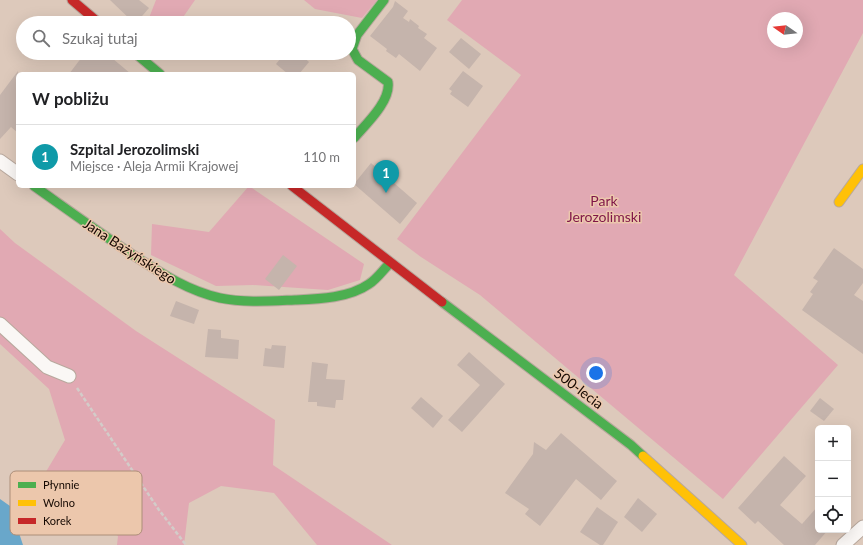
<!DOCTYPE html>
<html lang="pl">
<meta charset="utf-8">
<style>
:root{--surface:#fff;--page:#f2f2f2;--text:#202124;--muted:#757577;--line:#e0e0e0;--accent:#111827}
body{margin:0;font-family:Lato,sans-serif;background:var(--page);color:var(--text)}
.controls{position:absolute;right:12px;bottom:12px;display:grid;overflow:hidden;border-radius:6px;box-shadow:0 4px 16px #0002}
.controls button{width:36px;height:36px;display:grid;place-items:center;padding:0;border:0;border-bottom:1px solid var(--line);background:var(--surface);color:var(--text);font:20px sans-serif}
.compass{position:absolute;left:767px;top:12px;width:36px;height:36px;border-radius:50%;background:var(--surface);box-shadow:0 4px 16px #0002;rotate:284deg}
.you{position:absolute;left:596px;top:373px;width:14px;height:14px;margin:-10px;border:3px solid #fff;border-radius:50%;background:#1a73e8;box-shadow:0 0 0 6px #1a73e833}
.badge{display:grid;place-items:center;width:26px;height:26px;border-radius:50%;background:var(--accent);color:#fff;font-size:13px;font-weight:700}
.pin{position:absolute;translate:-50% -33px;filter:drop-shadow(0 1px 2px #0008)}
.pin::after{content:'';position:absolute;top:21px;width:14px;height:12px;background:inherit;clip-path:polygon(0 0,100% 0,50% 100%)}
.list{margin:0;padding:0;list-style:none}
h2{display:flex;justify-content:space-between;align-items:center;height:52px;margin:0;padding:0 16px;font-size:17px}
h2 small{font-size:13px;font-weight:400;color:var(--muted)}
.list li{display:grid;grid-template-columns:26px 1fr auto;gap:12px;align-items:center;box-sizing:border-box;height:64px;padding:0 16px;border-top:1px solid var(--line)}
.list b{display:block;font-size:15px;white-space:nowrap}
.list p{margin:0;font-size:13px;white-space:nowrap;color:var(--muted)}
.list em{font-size:13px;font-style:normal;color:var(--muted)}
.icon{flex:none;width:22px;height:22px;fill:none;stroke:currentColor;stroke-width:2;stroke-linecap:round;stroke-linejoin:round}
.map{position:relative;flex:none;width:863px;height:545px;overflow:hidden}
.search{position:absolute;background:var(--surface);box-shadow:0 4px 16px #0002;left:16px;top:16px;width:340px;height:44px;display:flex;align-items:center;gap:10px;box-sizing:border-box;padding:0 14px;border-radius:22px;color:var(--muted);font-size:15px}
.panel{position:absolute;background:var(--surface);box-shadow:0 4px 16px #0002;left:16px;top:72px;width:340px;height:116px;border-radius:6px}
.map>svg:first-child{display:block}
.green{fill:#e1a9b3;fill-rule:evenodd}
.water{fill:#69a7ca}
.building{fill:#c5b4ac}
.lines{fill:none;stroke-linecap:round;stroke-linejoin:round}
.street-casing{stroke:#b8a89d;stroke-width:15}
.fast-casing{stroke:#b8a89d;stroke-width:11}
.slow-casing{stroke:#b8a89d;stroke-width:11}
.jam-casing{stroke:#b8a89d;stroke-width:11}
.path{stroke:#d3ccc9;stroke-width:2.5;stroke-dasharray:4 2;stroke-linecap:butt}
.street{stroke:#faf7f5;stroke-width:13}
.fast{stroke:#4caf50;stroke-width:9}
.slow{stroke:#ffc107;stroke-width:9}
.jam{stroke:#c62828;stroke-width:9}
.labels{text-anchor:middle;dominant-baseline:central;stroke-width:3;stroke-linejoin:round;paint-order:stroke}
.park-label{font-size:14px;fill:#7f1548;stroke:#ecc7ac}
.street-label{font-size:14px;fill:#150902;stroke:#ecc7ac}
.key{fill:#ecc7ac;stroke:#ac8e79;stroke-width:1}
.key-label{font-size:11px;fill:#150902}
</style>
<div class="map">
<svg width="863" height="545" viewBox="0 0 863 545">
<rect width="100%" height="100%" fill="#ddc9bb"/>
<g class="green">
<path d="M156,0H195L179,23H147Z"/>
<path d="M304,0H377L362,18L315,9Z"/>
<path d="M462,0H863V33L734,275L838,365L723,499L480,295L421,257L397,239L521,75L447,20ZM773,18H797V42H773Z"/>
<path d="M249,186L364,264L360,280L328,290L253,285L216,286L151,255L152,224L209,232Z"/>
<path d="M0,229L15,243L136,331L275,420L273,465L392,545H317L274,493L221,486L189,503L184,545H117L118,536L41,480L65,440L49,389L0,344Z"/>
</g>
<path class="water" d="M0,499L10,506L23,545H0Z"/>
<g class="building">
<path d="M110,0H139L149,8L136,23H134Z"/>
<path d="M395,1L408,11L403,18L409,22L410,19L419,26L418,28L427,34L424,38L437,48L420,71L399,54L396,58L386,51L387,49L370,36L393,7Z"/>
<path d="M461,38L481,54L469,69L449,52Z"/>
<path d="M85,53H106L131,74H69Z"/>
<path d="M285,53H299L309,62L299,74H288L276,64Z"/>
<path d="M18,71V133L11,127L0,139V95Z"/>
<path d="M463,71L483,86L468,107L450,94L452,91L449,89Z"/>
<path d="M371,163L417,203L400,224L354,184Z"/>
<path d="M834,248L863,269V283L854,295L863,301V354L802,310L813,294L810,292L818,281L813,278Z"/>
<path d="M283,255L297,266L279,290L265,279Z"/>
<path d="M176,301L199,310L194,324L170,316Z"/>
<path d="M208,329L221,330V338L239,340L238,359L205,357Z"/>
<path d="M272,345L286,346L284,368L263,366L265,348L271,349Z"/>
<path d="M469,352L505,384L462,432L448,420L480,385L457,365Z"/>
<path d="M312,362L328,364L326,379L345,380L343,400H336L335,408L317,406V402H308Z"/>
<path d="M421,397L443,416L433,428L411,408Z"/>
<path d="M820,398L834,409L824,421L810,411Z"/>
<path d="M561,433L617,481L601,500L576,479L540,526L525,514L529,509L505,493L533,454L534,442L546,450Z"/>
<path d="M784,456L806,476L780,505L802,524L818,506V530H828L815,545H784L758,521L755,524L738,508Z"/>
<path d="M638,498L657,514L642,532L624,517Z"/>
<path d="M597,507L618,522L603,545H600L580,532Z"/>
</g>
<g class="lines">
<defs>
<g id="street">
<path d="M0,161L18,174"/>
<path d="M0,324L47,367L69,376"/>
<path d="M843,545L863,527"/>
</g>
<g id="fast">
<path d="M135,53L160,74"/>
<path d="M354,138C366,124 391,101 388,82L358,60L352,49L357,35L384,0"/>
<path d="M34,186C68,210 101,234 136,257C162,274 189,291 220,298C244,303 271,301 295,300C319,299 349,298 369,284C377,279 383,270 390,263"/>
<path d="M442,302L631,445L643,456"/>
</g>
<g id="slow">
<path d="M839,202L863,169"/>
<path d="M643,456L742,545"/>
</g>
<g id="jam">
<path d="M72,0L99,23"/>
<path d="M292,186L442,302"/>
</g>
</defs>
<use href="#street" class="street-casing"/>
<use href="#fast" class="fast-casing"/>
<use href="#slow" class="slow-casing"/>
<use href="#jam" class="jam-casing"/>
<path class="path" d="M77,388L159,510L186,545"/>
<use href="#street" class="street"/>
<use href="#fast" class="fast"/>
<use href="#slow" class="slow"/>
<use href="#jam" class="jam"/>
</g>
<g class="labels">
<g class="park-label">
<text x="604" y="200">Park<tspan x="604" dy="16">Jerozolimski</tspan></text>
</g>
<g class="street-label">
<text transform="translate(130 251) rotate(33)">Jana Bażyńskiego</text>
<text transform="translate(579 388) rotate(37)">500-lecia</text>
</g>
</g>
<rect x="10" y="471" width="132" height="64" rx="6" class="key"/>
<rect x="18" y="482" width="18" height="6" fill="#4caf50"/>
<rect x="18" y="500" width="18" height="6" fill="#ffc107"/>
<rect x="18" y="518" width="18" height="6" fill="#c62828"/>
<g class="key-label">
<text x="43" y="489">Płynnie</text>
<text x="43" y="507">Wolno</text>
<text x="43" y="525">Korek</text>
</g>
</svg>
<div class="controls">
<button>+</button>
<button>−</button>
<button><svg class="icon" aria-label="locate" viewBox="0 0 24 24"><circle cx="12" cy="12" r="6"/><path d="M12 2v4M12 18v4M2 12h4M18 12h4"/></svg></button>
</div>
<svg class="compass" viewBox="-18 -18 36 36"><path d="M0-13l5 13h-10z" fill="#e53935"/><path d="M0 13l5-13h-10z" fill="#757577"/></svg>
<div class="you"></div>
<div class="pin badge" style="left:386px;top:193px;background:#0f9aa8">1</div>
<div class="search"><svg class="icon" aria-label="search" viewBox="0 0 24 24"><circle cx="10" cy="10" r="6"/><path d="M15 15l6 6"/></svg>Szukaj tutaj</div>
<section class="panel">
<h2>W pobliżu<small></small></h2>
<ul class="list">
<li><span class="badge" style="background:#0f9aa8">1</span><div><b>Szpital Jerozolimski</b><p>Miejsce · Aleja Armii Krajowej</p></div><em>110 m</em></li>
</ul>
</section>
</div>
